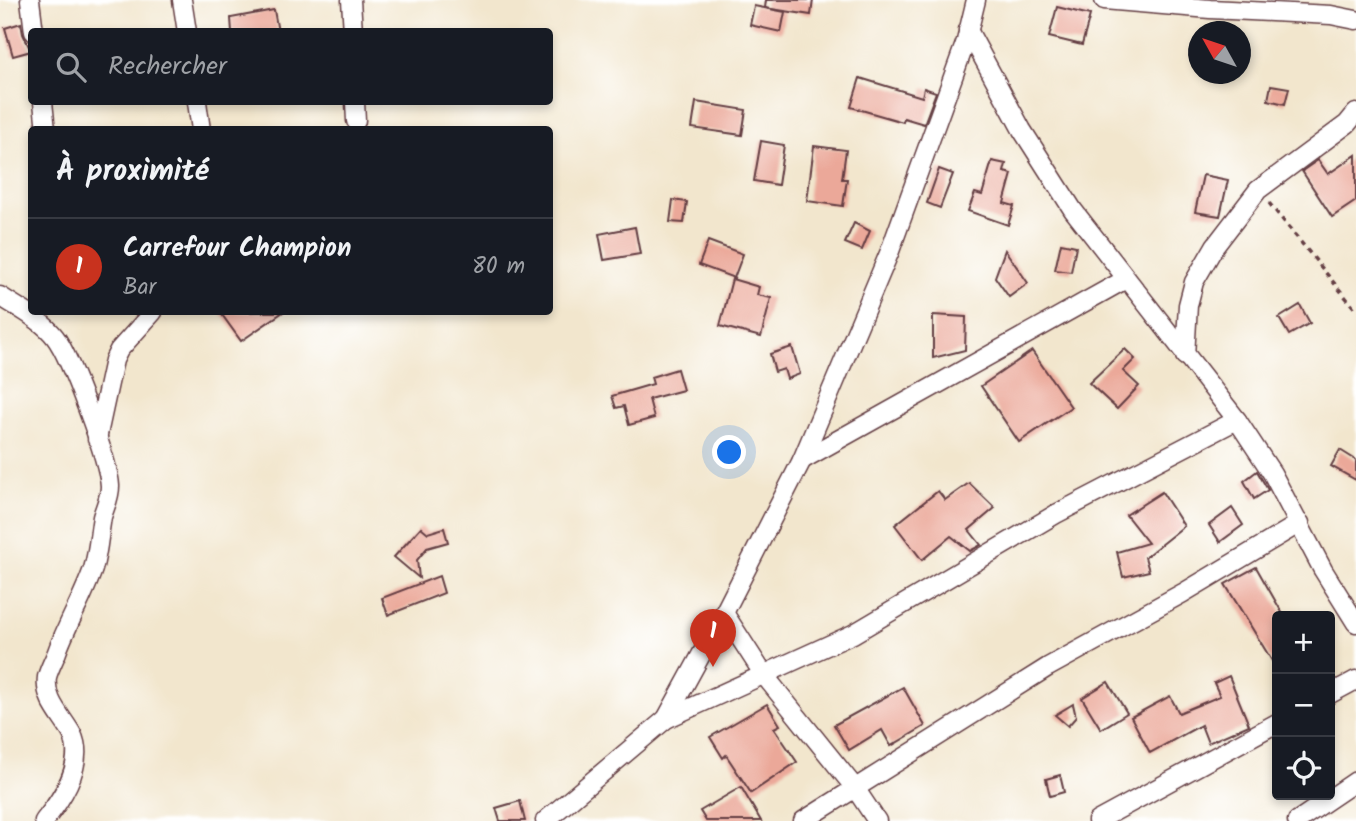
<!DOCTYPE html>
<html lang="fr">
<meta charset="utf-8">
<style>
:root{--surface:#171b24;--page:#20242c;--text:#f1f3f6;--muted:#9ea1a6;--line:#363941;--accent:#c8321e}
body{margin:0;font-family:Kalam,sans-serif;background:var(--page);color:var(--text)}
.controls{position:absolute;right:21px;bottom:21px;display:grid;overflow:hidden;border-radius:7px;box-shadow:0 4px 10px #0003}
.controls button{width:63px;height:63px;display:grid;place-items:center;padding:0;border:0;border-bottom:2px solid var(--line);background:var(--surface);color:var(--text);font:35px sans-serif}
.compass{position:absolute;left:1188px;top:21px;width:63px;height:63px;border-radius:50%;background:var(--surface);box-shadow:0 4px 10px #0003;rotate:310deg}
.you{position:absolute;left:730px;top:453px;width:24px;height:24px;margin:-18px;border:5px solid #fff;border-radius:50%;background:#1a73e8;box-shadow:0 0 0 10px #1a73e833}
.badge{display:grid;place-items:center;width:46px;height:46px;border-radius:50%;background:var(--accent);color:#fff;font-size:23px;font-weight:700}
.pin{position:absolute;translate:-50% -58px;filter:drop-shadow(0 2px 4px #0008)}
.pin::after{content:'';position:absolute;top:37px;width:24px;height:21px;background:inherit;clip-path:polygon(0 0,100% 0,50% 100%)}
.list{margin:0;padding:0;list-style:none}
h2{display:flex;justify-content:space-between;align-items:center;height:91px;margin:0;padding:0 28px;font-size:30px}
h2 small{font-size:23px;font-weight:400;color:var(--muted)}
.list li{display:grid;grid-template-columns:46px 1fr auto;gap:21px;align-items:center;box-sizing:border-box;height:98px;padding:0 28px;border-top:2px solid var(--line)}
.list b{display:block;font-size:26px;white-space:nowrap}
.list p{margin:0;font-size:23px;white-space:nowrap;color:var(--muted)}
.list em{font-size:23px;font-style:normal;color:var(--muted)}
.icon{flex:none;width:38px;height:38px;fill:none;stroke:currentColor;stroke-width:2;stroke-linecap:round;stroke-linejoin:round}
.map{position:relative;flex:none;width:1356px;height:821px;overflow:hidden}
.search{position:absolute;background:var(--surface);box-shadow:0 4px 10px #0003;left:28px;top:28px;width:525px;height:77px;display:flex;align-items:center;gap:18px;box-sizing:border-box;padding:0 24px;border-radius:7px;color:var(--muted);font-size:26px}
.panel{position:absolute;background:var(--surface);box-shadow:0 4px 10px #0003;left:28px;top:126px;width:525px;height:189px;border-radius:7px}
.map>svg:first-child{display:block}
.building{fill:#eba899}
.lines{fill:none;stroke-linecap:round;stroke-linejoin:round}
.minor-casing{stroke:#633d43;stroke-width:21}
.path{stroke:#633d43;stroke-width:3.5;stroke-dasharray:5 5;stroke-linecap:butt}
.minor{stroke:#fff;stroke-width:18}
</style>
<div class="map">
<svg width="1356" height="821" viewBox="0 0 1356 821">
<rect width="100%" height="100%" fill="#fff"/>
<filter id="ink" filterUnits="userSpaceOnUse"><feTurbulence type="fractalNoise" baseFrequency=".0143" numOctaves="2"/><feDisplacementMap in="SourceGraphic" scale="14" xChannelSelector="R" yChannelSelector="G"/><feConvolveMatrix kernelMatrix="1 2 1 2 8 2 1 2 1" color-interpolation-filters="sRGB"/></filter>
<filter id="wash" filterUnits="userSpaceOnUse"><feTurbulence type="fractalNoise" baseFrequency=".00686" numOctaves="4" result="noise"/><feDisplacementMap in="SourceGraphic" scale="28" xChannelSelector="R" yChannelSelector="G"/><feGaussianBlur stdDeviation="1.57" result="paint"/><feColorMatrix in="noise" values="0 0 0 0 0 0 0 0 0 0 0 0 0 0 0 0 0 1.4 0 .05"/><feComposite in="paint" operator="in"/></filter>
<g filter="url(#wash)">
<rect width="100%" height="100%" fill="#f2e6cd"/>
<g id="blocks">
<g class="building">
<path d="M766,0H813L811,15L765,8Z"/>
<path d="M754,6L785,12L781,32L750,25Z"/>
<path d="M1057,7L1090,15L1082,45L1049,37Z"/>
<path d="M274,10L278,32H232L231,18Z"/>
<path d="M21,23L23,34L31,51L13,56L5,28Z"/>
<path d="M860,78L922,97L924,88L936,92L924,124L904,118L903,122L851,107Z"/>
<path d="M1271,85L1289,88L1285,104L1268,100Z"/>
<path d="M696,102L746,110L742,135L692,128Z"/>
<path d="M761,141L784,145L778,185L754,181Z"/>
<path d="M814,146L846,150L842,179H847L843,206L807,201Z"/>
<path d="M1356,155V201L1332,217L1302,171L1318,160L1328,174Z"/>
<path d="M992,161L1006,164L1004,172L1012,174L1004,203L1014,206L1008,225L968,211L975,193L982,195Z"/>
<path d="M939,169L953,174L940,208L927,203Z"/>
<path d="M1203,175L1228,180L1220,216L1195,212Z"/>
<path d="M673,200L687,202L684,223L670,222Z"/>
<path d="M854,223L870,231L862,250L845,243Z"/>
<path d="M635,227L640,254L604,260L599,234Z"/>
<path d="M708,241L743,254L734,278L699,265Z"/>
<path d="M1061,243L1076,246L1071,272L1055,270Z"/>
<path d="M1005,250L1028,283L1009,297L995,277Z"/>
<path d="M732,279L759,287L757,295L771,298L761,337L720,326Z"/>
<path d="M1300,305L1310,323L1289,335L1279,318Z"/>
<path d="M220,312H283L241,341Z"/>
<path d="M933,315L966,317L965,350L933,358Z"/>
<path d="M792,347L800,374L787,379L784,369L775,372L770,354Z"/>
<path d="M1125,349L1135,359L1123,371L1139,386L1117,409L1089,383Z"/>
<path d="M1032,351L1071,407L1019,442L981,386Z"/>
<path d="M677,369L683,390L649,399L654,418L629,425L624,406L616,408L612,396L653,384L651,377Z"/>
<path d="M1340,450L1356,460V480L1331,466Z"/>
<path d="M1257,471L1268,490L1254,499L1244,481Z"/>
<path d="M969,483L995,508L969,530L981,545L970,551L951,536L922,560L895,525L938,491L945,500Z"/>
<path d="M1162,492L1184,526L1145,557L1149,571L1123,577L1117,552L1148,543L1126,515Z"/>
<path d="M1232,508L1243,525L1220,542L1209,525Z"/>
<path d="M421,527L428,533L444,528L448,542L427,548L417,560L419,578L394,557Z"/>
<path d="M1256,567L1284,616H1277V669L1225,584Z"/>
<path d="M439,576L444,593L388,615L382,598Z"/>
<path d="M1229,676L1249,725L1208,743L1201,725L1150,753L1131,717L1170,696L1179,713L1220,696L1214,683Z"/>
<path d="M1108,682L1127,713L1101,729L1082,698Z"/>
<path d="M903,687L925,726L891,746L882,730L849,750L834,725Z"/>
<path d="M767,704L780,725L774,728L797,762L751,793L726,755L723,758L710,737Z"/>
<path d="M1073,704L1076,717L1068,726L1055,715Z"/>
<path d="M1060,775L1064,792L1050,796L1046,779Z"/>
<path d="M741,787L761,821H706L700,811Z"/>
<path d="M520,801L525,821H500L496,808Z"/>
</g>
</g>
</g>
<g filter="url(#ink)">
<use href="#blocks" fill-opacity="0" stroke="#633d43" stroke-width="2"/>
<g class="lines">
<defs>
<g id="minor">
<path d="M30,0L34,32"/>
<path d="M182,0L187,32"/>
<path d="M351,0L353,32"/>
<path d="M1104,0L1210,9L1331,15L1356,20"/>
<path d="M968,30L1022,130L1073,210L1237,420L1272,473L1323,570L1356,623"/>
<path d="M43,102L46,130"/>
<path d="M197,102L201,130"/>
<path d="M355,102L356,121"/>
<path d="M0,296C18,308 42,320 55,337C70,356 109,462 110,486C110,498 105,506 102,517C99,534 98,553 93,569C83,598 67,624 57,652C54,660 49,669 47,677C44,700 62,716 72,734C86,763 61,800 44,821"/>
<path d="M1185,356L1188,305L1194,282L1215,246L1258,190L1347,124L1356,113"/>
<path d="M97,439L114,360L119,350L153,312"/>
<path d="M802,460L1126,279"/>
<path d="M724,613L764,675L855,788L877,821"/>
<path d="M1330,694L1356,680"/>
<path d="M666,719L853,634L1056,514L1237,420"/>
<path d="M545,821L666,719L724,613L802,460L890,251L966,41L976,0"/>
<path d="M803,821L1048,667L1183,593L1300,523"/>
<path d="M1097,821L1277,723"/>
<path d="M1297,821L1356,781"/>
</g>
</defs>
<use href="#minor" class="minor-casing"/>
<path class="path" d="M1269,203L1356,310"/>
<use href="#minor" class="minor"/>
</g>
</g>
</svg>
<div class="controls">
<button>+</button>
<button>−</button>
<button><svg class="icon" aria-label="locate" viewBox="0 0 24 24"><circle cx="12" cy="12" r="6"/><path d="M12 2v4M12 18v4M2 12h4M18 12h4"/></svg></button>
</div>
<svg class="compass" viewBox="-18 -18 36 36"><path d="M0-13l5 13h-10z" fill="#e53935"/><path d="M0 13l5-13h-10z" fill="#9ea1a6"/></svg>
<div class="you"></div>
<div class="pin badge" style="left:713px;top:667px">1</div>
<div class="search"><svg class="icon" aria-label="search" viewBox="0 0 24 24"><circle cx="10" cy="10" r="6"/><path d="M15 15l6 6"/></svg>Rechercher</div>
<section class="panel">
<h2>À proximité<small></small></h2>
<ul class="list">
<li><span class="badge">1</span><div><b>Carrefour Champion</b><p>Bar</p></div><em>80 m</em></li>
</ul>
</section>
</div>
